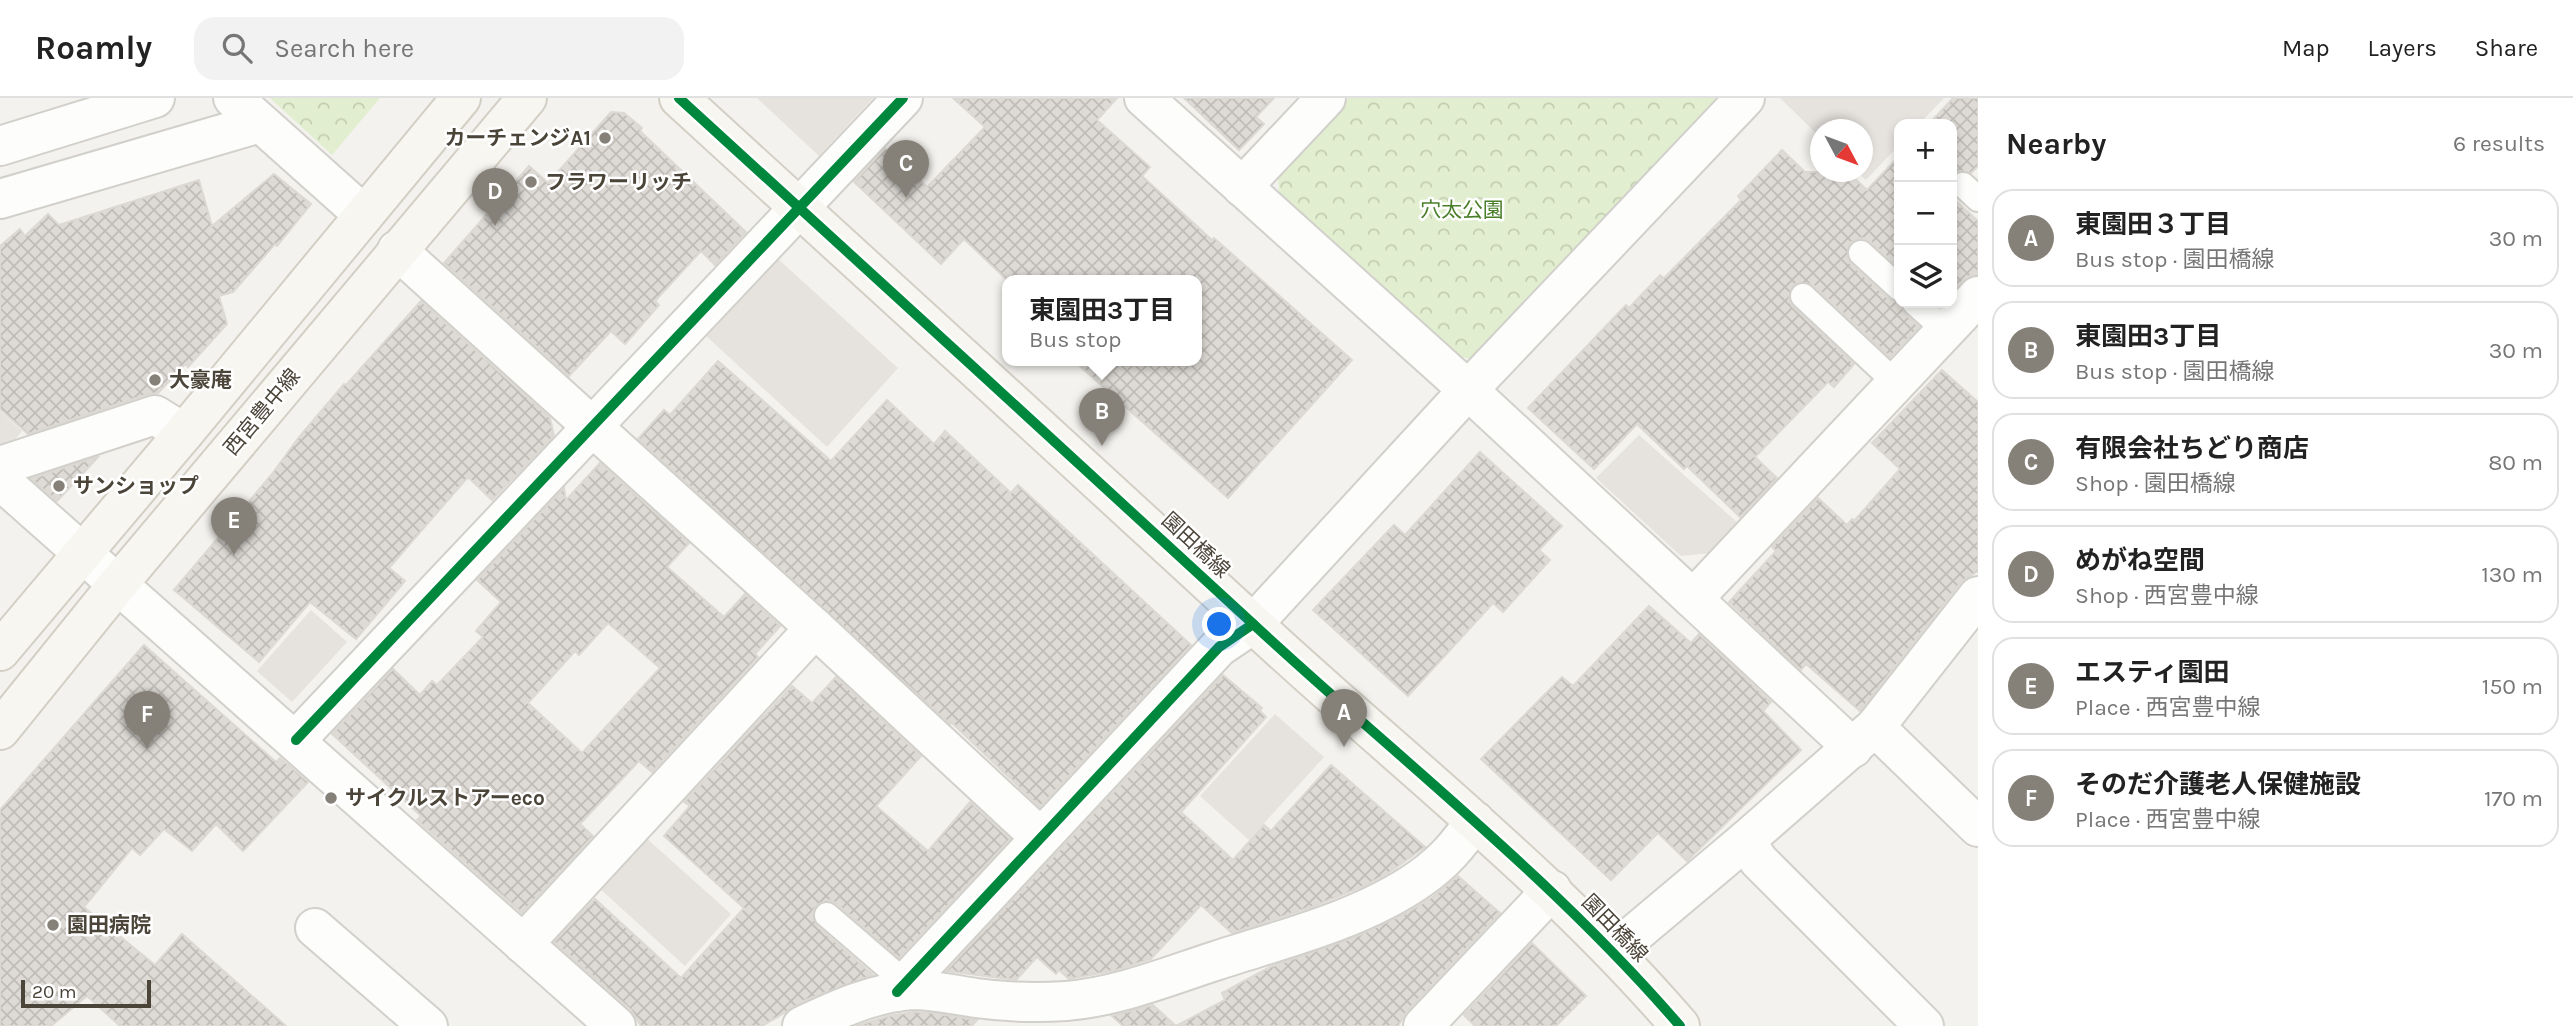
<!DOCTYPE html>
<meta charset="utf-8">
<style>
:root{--surface:#fff;--page:#f2f2f2;--text:#222;--muted:#767676;--line:#e0e0e0;--accent:#868178}
body{margin:0;font-family:Karla,"Noto Sans JP",sans-serif;background:var(--page);color:var(--text)}
.controls{position:absolute;right:21px;top:21px;display:grid;overflow:hidden;border-radius:14px;box-shadow:0 4px 10px #0003}
.controls button{width:63px;height:63px;display:grid;place-items:center;padding:0;border:0;border-bottom:2px solid var(--line);background:var(--surface);color:var(--text);font:35px sans-serif}
.compass{position:absolute;left:1810px;top:21px;width:63px;height:63px;border-radius:50%;background:var(--surface);box-shadow:0 4px 10px #0003;rotate:131deg}
.scale{position:absolute;left:21px;bottom:18px;width:130px;box-sizing:border-box;padding-left:7px;border:4px solid #4b4439;border-top:0;font-size:19px;line-height:24px;white-space:nowrap;color:#4b4439;-webkit-text-stroke:5px #fff;paint-order:stroke}
.you{position:absolute;left:1220px;top:527px;width:24px;height:24px;margin:-18px;border:5px solid #fff;border-radius:50%;background:#1a73e8;box-shadow:0 0 0 10px #1a73e833}
.badge{display:grid;place-items:center;width:46px;height:46px;border-radius:50%;background:var(--accent);color:#fff;font-size:23px;font-weight:700}
.pin{position:absolute;translate:-50% -58px;filter:drop-shadow(0 2px 4px #0008)}
.pin::after{content:'';position:absolute;top:37px;width:24px;height:21px;background:inherit;clip-path:polygon(0 0,100% 0,50% 100%)}
.popup{position:absolute;left:1002px;top:177px;width:200px;height:91px;box-sizing:border-box;display:grid;place-content:center;border-radius:14px;background:var(--surface);filter:drop-shadow(0 2px 5px #0005);font-size:23px;white-space:nowrap;color:var(--muted)}
.popup b{font-size:26px;color:var(--text)}
.popup::after{content:'';position:absolute;left:50%;top:100%;margin-left:-14px;border:14px solid transparent;border-top-color:var(--surface)}
.list{margin:0;padding:0;list-style:none}
h2{display:flex;justify-content:space-between;align-items:center;height:91px;margin:0;padding:0 28px;font-size:30px}
h2 small{font-size:23px;font-weight:400;color:var(--muted)}
.list li{display:grid;grid-template-columns:46px 1fr auto;gap:21px;align-items:center;box-sizing:border-box;height:98px;margin:0 14px 14px;padding:0 14px;border:2px solid var(--line);border-radius:21px}
.list b{display:block;font-size:26px;white-space:nowrap}
.list p{margin:0;font-size:23px;white-space:nowrap;color:var(--muted)}
.list em{font-size:23px;font-style:normal;color:var(--muted)}
.icon{flex:none;width:38px;height:38px;fill:none;stroke:currentColor;stroke-width:2;stroke-linecap:round;stroke-linejoin:round}
.map{position:relative;flex:none;width:1978px;height:928px;overflow:hidden}
header{display:flex;align-items:center;gap:42px;box-sizing:border-box;height:98px;padding:0 35px;background:var(--surface);border-bottom:2px solid var(--line)}
header strong{font-size:33px}
nav{display:flex;gap:38px;margin-inline-start:auto;font-size:24px}
.search{width:490px;height:63px;background:var(--page);display:flex;align-items:center;gap:18px;box-sizing:border-box;padding:0 24px;border-radius:21px;color:var(--muted);font-size:26px}
main{display:flex}
aside{flex:1;background:var(--surface)}
.map>svg:first-child{display:block}
.forest{fill:url(#forest-crowns)}
.parking{fill:#e6e3df}
.building{fill:url(#building-cross-hatch);stroke:#dcd9d4;stroke-width:2;fill-rule:evenodd}
.lines{fill:none;stroke-linecap:round;stroke-linejoin:round}
.lane-casing{stroke:#d2d0cb;stroke-width:28}
.street-casing{stroke:#d2d0cb;stroke-width:42}
.secondary-casing{stroke:#d3cfc5;stroke-width:42}
.lane{stroke:#fdfdfc;stroke-width:24}
.street{stroke:#fdfdfc;stroke-width:38}
.secondary{stroke:#f7f6f1;stroke-width:38}
.cycleway-casing{stroke:#fff;stroke-width:15}
.cycleway{stroke:#00873e;stroke-width:10}
.poi-dot{fill:#868178;stroke:#fff;stroke-width:2.5}
.labels{text-anchor:middle;dominant-baseline:central;stroke-width:5;stroke-linejoin:round;paint-order:stroke}
.poi-label{font-size:21px;font-weight:bold;fill:#4b4439;stroke:#fff;text-anchor:start}
.park-label{font-size:21px;fill:#4a7f2a;stroke:#fff}
.street-label{font-size:21px;fill:#4b4439;stroke:#fff}
</style>
<header>
<strong>Roamly</strong>
<div class="search"><svg class="icon" aria-label="search" viewBox="0 0 24 24"><circle cx="10" cy="10" r="6"/><path d="M15 15l6 6"/></svg>Search here</div>
<nav><a>Map</a><a>Layers</a><a>Share</a></nav>
</header>
<main>
<div class="map">
<svg width="1978" height="928" viewBox="0 0 1978 928">
<defs>
<pattern id="forest-crowns" width="20" height="18" patternUnits="userSpaceOnUse" patternTransform="scale(1.75)"><rect width="20" height="18" fill="#e1eecf"/><path d="M2 6a3 3 0 1 1 6 0M12 15a3 3 0 1 1 6 0" fill="none" stroke="#c3cdb2"/></pattern>
<pattern id="building-cross-hatch" width="8" height="8" patternUnits="userSpaceOnUse" patternTransform="scale(1.75)"><rect width="8" height="8" fill="#dedbd6"/><path d="M0 0l8 8M0 8l8-8" fill="none" stroke="#c0bdb8"/></pattern>
</defs>
<rect width="100%" height="100%" fill="#f4f2ee"/>
<g class="forest">
<path d="M270,0H380L332,57Z"/>
<path d="M1349,0H1718L1717,7L1475,261L1458,259L1279,95L1278,77Z"/>
</g>
<g class="parking">
<path d="M757,0H873L819,58Z"/>
<path d="M1780,0H1944L1919,26H1899V47L1866,82L1857,74H1862V32H1820V39Z"/>
<path d="M776,159L898,270L827,349L705,237Z"/>
<path d="M0,313L22,333L6,352L0,351Z"/>
<path d="M1639,337L1739,426L1712,455L1681,458L1596,380Z"/>
<path d="M311,512L347,544L292,604L257,573Z"/>
<path d="M1275,616L1324,659L1249,742L1200,698Z"/>
<path d="M645,739L731,816L685,868L598,789Z"/>
</g>
<g class="building">
<path d="M953,0H1117L1097,22L1150,69L1142,78L1212,142L1214,140L1352,262L1228,400L1073,262H1196V182H1007L964,141L941,166L854,84L885,50L927,89L985,29Z"/>
<path d="M1184,0H1274L1256,19L1264,26L1239,52Z"/>
<path d="M1953,0H1978V68L1971,75L1959,73L1952,77V26H1929Z"/>
<path d="M611,14L624,15L642,30L640,33L746,134L715,167L701,153L655,203L659,207L625,246L611,233L569,278L444,165L529,68L548,85Z"/>
<path d="M1782,52L1805,74H1848L1867,92L1899,58V170L1871,144L1864,140L1856,141L1850,145L1847,159L1851,166L1889,201L1901,205L1905,216L1919,229L1890,259L1813,187L1799,184L1792,188L1789,202L1792,208L1854,266L1834,289L1828,284L1755,359L1777,380L1740,419L1687,368L1684,371L1637,326L1594,371L1528,310L1626,207L1629,210L1660,177L1664,180L1741,102L1738,98Z"/>
<path d="M274,76L311,106L277,148L275,146L233,194L219,198L227,226L188,269L185,266L158,295L148,296L28,336L0,311V148L20,131L25,138L48,116L59,127L199,82L212,128Z"/>
<path d="M1952,99L1978,123V177H1971L1963,183L1952,194Z"/>
<path d="M421,203L550,320L554,338L492,402L468,379L389,470L405,483L356,541L310,504L259,564L174,492L272,376L299,339L344,286L346,287Z"/>
<path d="M718,263L831,363L887,302L934,346L945,333L1011,395L1018,387L1191,547L1040,709L951,624L950,626L638,341L664,312L670,317Z"/>
<path d="M1942,272L1978,304V473L1961,484L1860,613L1806,566L1801,572L1729,504L1776,453L1772,449L1818,400L1847,427L1852,421L1854,423L1900,371L1872,345Z"/>
<path d="M1480,354L1562,428L1539,452L1550,462L1503,514L1493,505L1408,598L1313,512L1394,427L1405,437Z"/>
<path d="M99,358L57,403L31,381Z"/>
<path d="M600,365L689,445L667,469L724,519L745,496L780,528L755,556L758,559L652,674L639,663L580,726L593,738L522,815L417,722L421,718L332,636L393,571L420,597L432,583L437,587L483,539L476,533L501,504L477,482L564,390L566,402ZM608,525L660,570L582,655L528,605L575,553L579,557Z"/>
<path d="M1649,508L1691,545L1699,536L1771,604L1763,613L1801,652L1687,763L1658,735L1611,782L1481,661L1562,579L1573,588Z"/>
<path d="M144,547L276,664L280,660L308,684L243,753L216,726L192,753L164,731L140,757L132,750L84,809L155,867L182,836L286,928H120L87,898L51,928H0V712Z"/>
<path d="M1223,577L1262,610L1260,613L1266,619L1181,714L1233,762L1264,727L1271,733L1331,667L1425,749L1387,776L1364,788L1314,808L1232,835L1201,807L1151,861L1117,872L1069,881L1059,872L1056,876L1037,859L1016,882L946,873Z"/>
<path d="M836,579L921,658L876,708L928,753L970,704L1010,741L899,860L836,805L829,802L816,807L812,815L817,828L873,877L806,902L762,928H641L631,912L554,844L595,801L681,880L744,810L664,738L690,708L684,704L792,588L812,605Z"/>
<path d="M1458,778L1500,815L1407,913L1398,928H1123L1112,918L1153,907L1176,928L1225,902L1222,895L1270,869L1355,839L1408,814L1434,798Z"/>
<path d="M1532,845L1586,898L1556,928H1475L1464,917Z"/>
<path d="M914,914L934,915L977,922L972,928H856L889,918Z"/>
</g>
<g class="lines">
<defs>
<g id="lane">
<path d="M1963,87L1978,101"/>
<path d="M1861,155L1899,190"/>
<path d="M1803,198L1896,285"/>
<path d="M1915,205L1945,232"/>
<path d="M827,817L906,885"/>
</g>
<g id="street">
<path d="M233,0L364,117"/>
<path d="M1144,0L1468,292L1693,501"/>
<path d="M0,48L155,0"/>
<path d="M1242,89L1326,0"/>
<path d="M0,101L260,25"/>
<path d="M397,152L815,530L1040,739"/>
<path d="M0,368L155,317L184,335"/>
<path d="M0,382L616,928"/>
<path d="M1875,629L1978,729"/>
<path d="M296,642L903,0"/>
<path d="M1853,650L1693,501L1978,198"/>
<path d="M1745,743L1759,763L1924,928"/>
<path d="M315,830L428,928"/>
<path d="M523,846L815,530"/>
<path d="M1613,854L1745,743L1875,629L1978,498"/>
<path d="M897,894L1219,549L1253,526L1468,292L1745,0"/>
<path d="M802,928C836,912 875,894 913,892C934,892 955,897 976,900C1005,904 1037,905 1066,903C1117,899 1166,879 1215,863C1282,841 1362,822 1421,780C1445,763 1458,747 1475,723"/>
<path d="M1423,928L1552,792"/>
</g>
<g id="secondary">
<path d="M679,0C870,175 1061,348 1251,524C1395,658 1551,778 1680,928"/>
<path d="M0,553L184,335L461,0"/>
<path d="M0,632L118,486L527,0"/>
</g>
</defs>
<use href="#lane" class="lane-casing"/>
<use href="#street" class="street-casing"/>
<use href="#secondary" class="secondary-casing"/>
<use href="#lane" class="lane"/>
<use href="#street" class="street"/>
<use href="#secondary" class="secondary"/>
<defs>
<g id="cycleway">
<path d="M679,0C870,175 1061,348 1251,524C1395,658 1551,778 1680,928"/>
<path d="M296,642L903,0"/>
<path d="M897,894L1219,549L1253,526"/>
</g>
</defs>
<use href="#cycleway" class="cycleway-casing"/>
<use href="#cycleway" class="cycleway"/>
</g>
<g class="poi-dot">
<circle cx="605" cy="40" r="7"/>
<circle cx="531" cy="84" r="7"/>
<circle cx="155" cy="282" r="7"/>
<circle cx="59" cy="388" r="7"/>
<circle cx="331" cy="700" r="7"/>
<circle cx="53" cy="827" r="7"/>
</g>
<g class="labels">
<g class="poi-label">
<text x="591" y="40" text-anchor="end">カーチェンジA1</text>
<text x="545" y="84">フラワーリッチ</text>
<text x="169" y="282">大豪庵</text>
<text x="73" y="388">サンショップ</text>
<text x="345" y="700">サイクルストアーeco</text>
<text x="67" y="827">園田病院</text>
</g>
<g class="park-label">
<text x="1462" y="112">穴太公園</text>
</g>
<g class="street-label">
<text transform="translate(262 314) rotate(-50)">西宮豊中線</text>
<text transform="translate(1196 447) rotate(43)">園田橋線</text>
<text transform="translate(1615 830) rotate(46)">園田橋線</text>
</g>
</g>
</svg>
<div class="controls">
<button>+</button>
<button>−</button>
<button><svg class="icon" aria-label="layers" viewBox="0 0 24 24"><path d="M12 4l9 5-9 5-9-5zM3 14l9 5 9-5"/></svg></button>
</div>
<svg class="compass" viewBox="-18 -18 36 36"><path d="M0-13l5 13h-10z" fill="#e53935"/><path d="M0 13l5-13h-10z" fill="#767676"/></svg>
<div class="scale">20 m</div>
<div class="you"></div>
<div class="pin badge" style="left:1344px;top:649px">A</div>
<div class="pin badge" style="left:1102px;top:348px">B</div>
<div class="popup"><b>東園田3丁目</b>Bus stop</div>
<div class="pin badge" style="left:906px;top:100px">C</div>
<div class="pin badge" style="left:495px;top:128px">D</div>
<div class="pin badge" style="left:234px;top:457px">E</div>
<div class="pin badge" style="left:147px;top:651px">F</div>
</div>
<aside>
<h2>Nearby<small>6 results</small></h2>
<ul class="list">
<li><span class="badge">A</span><div><b>東園田３丁目</b><p>Bus stop · 園田橋線</p></div><em>30 m</em></li>
<li><span class="badge">B</span><div><b>東園田3丁目</b><p>Bus stop · 園田橋線</p></div><em>30 m</em></li>
<li><span class="badge">C</span><div><b>有限会社ちどり商店</b><p>Shop · 園田橋線</p></div><em>80 m</em></li>
<li><span class="badge">D</span><div><b>めがね空間</b><p>Shop · 西宮豊中線</p></div><em>130 m</em></li>
<li><span class="badge">E</span><div><b>エスティ園田</b><p>Place · 西宮豊中線</p></div><em>150 m</em></li>
<li><span class="badge">F</span><div><b>そのだ介護老人保健施設</b><p>Place · 西宮豊中線</p></div><em>170 m</em></li>
</ul>
</aside>
</main>
